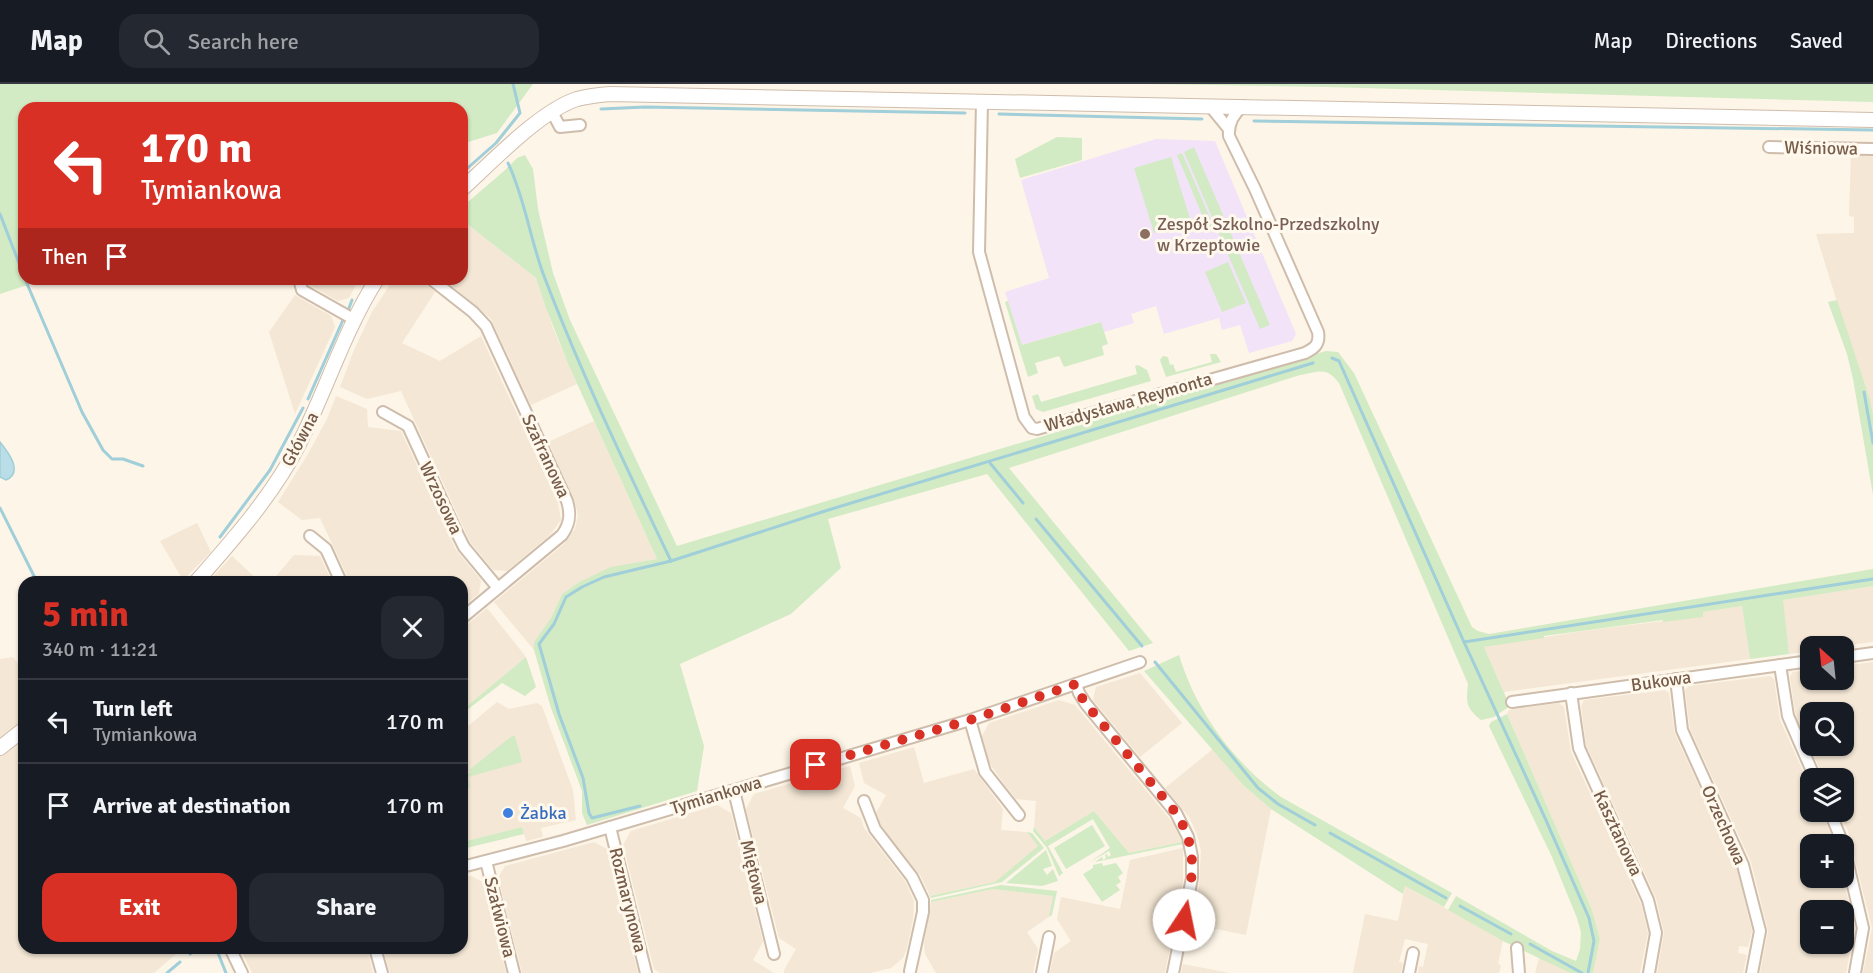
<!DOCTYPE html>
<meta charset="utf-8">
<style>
:root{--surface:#171b24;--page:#242831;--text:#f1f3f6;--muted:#9ea1a6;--line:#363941;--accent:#d93025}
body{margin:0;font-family:Signika,sans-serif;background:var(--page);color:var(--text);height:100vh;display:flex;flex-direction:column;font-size:22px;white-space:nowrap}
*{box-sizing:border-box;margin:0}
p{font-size:20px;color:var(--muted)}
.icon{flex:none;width:33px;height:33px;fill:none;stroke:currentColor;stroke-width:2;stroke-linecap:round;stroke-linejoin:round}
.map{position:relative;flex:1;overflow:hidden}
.side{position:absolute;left:18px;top:492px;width:450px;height:378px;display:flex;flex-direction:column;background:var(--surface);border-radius:18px;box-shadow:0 2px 4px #0004}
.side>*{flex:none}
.guide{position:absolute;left:18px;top:18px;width:450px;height:183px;border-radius:18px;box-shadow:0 2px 4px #0004;background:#d93025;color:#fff;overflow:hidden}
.needle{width:39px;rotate:333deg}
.tools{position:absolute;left:1800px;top:552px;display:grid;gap:12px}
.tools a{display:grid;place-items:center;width:54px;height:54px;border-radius:12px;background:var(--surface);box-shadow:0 2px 4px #0004;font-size:30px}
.pin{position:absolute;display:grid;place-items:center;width:51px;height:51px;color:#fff;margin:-26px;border-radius:12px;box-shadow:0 3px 9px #0006}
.me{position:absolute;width:66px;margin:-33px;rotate:11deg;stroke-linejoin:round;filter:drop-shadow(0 0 4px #0008)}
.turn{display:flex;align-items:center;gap:21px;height:126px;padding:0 24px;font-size:27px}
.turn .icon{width:78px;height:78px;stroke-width:2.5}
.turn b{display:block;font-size:42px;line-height:51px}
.then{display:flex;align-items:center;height:57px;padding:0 24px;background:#0003;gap:12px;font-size:22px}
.round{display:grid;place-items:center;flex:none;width:63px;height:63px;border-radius:18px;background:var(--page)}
.headline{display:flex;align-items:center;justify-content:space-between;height:102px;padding:0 24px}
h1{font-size:36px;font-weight:700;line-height:45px;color:var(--accent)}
.cta{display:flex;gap:12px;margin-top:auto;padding:12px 24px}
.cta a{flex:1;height:69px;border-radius:18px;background:var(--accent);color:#fff;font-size:24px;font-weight:700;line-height:69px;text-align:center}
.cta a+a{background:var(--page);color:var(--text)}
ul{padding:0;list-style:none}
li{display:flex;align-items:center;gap:18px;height:84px;padding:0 24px;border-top:2px solid var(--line)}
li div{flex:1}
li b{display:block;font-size:22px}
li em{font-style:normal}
header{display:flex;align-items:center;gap:36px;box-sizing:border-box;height:84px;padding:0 30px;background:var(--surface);border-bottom:2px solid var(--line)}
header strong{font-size:28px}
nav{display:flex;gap:33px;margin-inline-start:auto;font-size:21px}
.search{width:420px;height:54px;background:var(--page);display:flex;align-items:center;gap:15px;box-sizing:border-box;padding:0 21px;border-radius:18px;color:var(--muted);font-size:22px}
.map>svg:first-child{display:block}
.residential{fill:#f4e7d5;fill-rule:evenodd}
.education{fill:#f2e3f9}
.green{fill:#d2ebc4}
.water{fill:#badee7;stroke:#a0ced9;stroke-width:1.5}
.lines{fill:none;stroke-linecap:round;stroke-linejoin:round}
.stream{stroke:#a0ced9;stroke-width:3}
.minor-casing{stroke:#cfbdac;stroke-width:14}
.tertiary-casing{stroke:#cfbdac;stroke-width:16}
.minor{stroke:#fff;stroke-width:10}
.tertiary{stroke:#fff;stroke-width:14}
.route{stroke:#d93025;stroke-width:10;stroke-dasharray:0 18}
.education-dot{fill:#8d6e63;stroke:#fff9ed;stroke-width:2}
.shop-dot{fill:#3f7fe0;stroke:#fff9ed;stroke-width:2}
.labels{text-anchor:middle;stroke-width:6;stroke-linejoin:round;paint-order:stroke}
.street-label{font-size:18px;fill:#775c4a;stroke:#fff9ed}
.education-label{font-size:18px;fill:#785e54;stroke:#fff9ed;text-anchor:start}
.shop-label{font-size:18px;fill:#366cbe;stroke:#fff9ed;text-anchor:start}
</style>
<header>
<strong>Map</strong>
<div class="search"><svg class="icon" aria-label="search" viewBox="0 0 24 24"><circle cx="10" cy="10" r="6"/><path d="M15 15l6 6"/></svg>Search here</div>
<nav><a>Map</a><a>Directions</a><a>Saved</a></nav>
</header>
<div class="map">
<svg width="1873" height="889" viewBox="0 0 1873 889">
<rect width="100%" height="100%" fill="#fdf5e7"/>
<!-- residential -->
<g class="residential">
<polygon points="1851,69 1873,70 1873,330 1870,316 1855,276 1816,150 1854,149 1854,133 1849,132"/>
<polygon points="462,136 536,194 553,244 577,300 531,321 491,235 444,195 462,195"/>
<polygon points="307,195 359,195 349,214 338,217 309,201"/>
<polygon points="418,195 435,208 402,259 440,277 481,252 558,419 561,436 550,451 507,487 493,486 470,458 401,307 367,315 340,303 354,266 372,228 393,196"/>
<polygon points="295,211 331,232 335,243 295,330 269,248"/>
<polygon points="336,312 367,325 368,343 401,347 456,466 481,496 479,509 462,524 462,498 350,498 320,434 302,436 278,418 308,370 327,335"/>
<polygon points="594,337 657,475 611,484 579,498 562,510 552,532 534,558 534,566 494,518 564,460 575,445 578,431 574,415 548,358"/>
<polygon points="197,439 211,468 183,496 160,457"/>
<polygon points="294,471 320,472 332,498 271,498"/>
<polygon points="232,472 260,498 208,498"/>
<polygon points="1873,502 1873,558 1841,562 1810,562 1810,567 1789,570 1782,516"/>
<polygon points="1742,522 1750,575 1504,608 1484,563 1583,547 1703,532 1703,528"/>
<polygon points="487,524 526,573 462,626 462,545"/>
<polygon points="13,573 24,588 24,864 183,864 154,889 0,889 0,575"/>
<path d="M1873,578V889H1863L1872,844L1848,747L1839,728H1844V694H1824L1796,634L1790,593L1793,588L1810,586V596H1844V582ZM1810,628H1844V662H1810Z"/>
<polygon points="1140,589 1182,639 1140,673 1093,616 1096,603"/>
<path d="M1770,592L1774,595L1780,636L1810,703V728H1821L1834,757L1835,760H1810V794H1843L1855,844L1846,889H1760L1768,847L1751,778L1690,645L1685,607L1688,602ZM1810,826H1844V860H1810Z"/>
<polygon points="1665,606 1669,609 1675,650 1737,785 1752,847 1748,863 1739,862 1738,869 1747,871 1743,889 1657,889 1664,849 1656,814 1586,661 1581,622 1584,616"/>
<polygon points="1059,616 1075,621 1174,740 1182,758 1129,769 1094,727 1045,757 1034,743 1036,717 1016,715 1004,700 988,677 982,652 989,639"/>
<polygon points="497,618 509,625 537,619 542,622 573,706 576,736 541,744 543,753 526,757 522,743 462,758 462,647"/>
<polygon points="1559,619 1564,623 1571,668 1641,820 1648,849 1640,889 1593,889 1600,855 1592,826 1507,630 1509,626"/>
<polygon points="914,663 924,699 974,685 1003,725 1001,746 1027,748 1039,762 995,798 930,812 920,791 891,756 879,737 876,729 886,711 864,699 859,679"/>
<polygon points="1213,665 1244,702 1271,725 1246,851 1191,840 1199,801 1201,767 1197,750 1189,733 1165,704"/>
<polygon points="850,682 855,702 843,724 861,734 864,744 905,797 914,817 913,835 907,864 903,874 891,884 870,889 784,889 784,886 796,865 779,854 746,725 754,710"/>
<polygon points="717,721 731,729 763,858 753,876 774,889 660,889 654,885 623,761 631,747"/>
<polygon points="594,758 607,765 638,889 522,889 498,794 505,782"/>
<polygon points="1183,764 1183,797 1165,889 1050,889 1054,869 1071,857 1057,835 1061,813 1120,825 1130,776"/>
<polygon points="471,792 483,798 506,889 390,889 383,864 462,864 462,794"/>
<polygon points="1405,802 1503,856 1498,880 1501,881 1499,889 1418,889 1419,882 1423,883 1428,860 1405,855 1399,878 1403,879 1401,889 1353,889 1365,830 1398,837"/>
<polygon points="993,805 1053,812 1049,833 1027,848 1038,865 1033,889 936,889 925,870 924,860 931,818"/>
<polygon points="240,864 367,864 373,889 252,889"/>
<polygon points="1539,874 1570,889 1535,889"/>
<polygon points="1183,880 1230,889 1181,889"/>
</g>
<!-- education -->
<polygon class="education" points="1156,55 1215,57 1296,250 1292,257 1249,269 1240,241 1222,246 1219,234 1164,250 1156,222 1131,230 1134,239 1104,248 1100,238 1022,261 1005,208 1049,194 1021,96"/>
<!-- green -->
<g class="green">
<polygon points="0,0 533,0 497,49 462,60 462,24 24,24 24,195 46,195 0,210"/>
<polygon points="1149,0 1873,0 1873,18 1326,3"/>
<polygon points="1057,53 1082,54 1082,76 1020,94 1015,75"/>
<polygon points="1194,63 1270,241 1260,245 1184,68"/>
<polygon points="1182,69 1214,143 1208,145 1177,71"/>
<path d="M525,71L533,85L538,125L553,189L570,236L677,462L1326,267L1338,268L1354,289L1472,543L1478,547L1489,550L1873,485V502L1783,516L1789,570L1750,575L1742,522L1703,528V533L1663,538V536L1544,552V554L1484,563L1510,622L1494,633L1481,636C1466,624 1466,619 1468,600L1339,299C1326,282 1319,288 1300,291L1009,384L1153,559L1129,567L987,390L828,435L841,484L791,530L680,580L704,662L697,707L587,741L582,729V707L551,624L534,566V558L552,532L562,510L579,498L611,483L657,475L569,282L546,224L536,194L462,136V123L504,87L517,74Z"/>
<polygon points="1171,73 1191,138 1154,149 1134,84"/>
<polygon points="1228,178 1246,219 1222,228 1205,188"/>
<polygon points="1837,216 1870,316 1873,330 1873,411 1853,295 1847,270 1828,218"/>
<polygon points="1008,217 1022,261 1101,238 1108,260 1102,262 1104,271 1064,283 1059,272 1035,279 1038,289 1028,293 1005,218"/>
<polygon points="1210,270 1216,270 1221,278 1166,293 1160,276 1163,272 1168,273 1170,281 1173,280 1176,288 1212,278"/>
<polygon points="1138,281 1147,286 1151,297 1043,328 1036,325 1032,312 1038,310 1041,318 1137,290 1135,282"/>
<path d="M1179,571C1196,627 1233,678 1281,713L1452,809L1444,823L1405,802L1403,810L1271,725L1244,702L1144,587Z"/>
<polygon points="526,573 536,603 525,612 502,599 462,630 462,626"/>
<polygon points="1507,630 1592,826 1600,855 1593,889 1570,889 1505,858 1448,826 1456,812 1552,867 1576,877 1580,865 1581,848 1577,834 1552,773 1489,642 1491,638"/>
<polygon points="512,652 515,652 522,678 468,693 470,704 462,706 462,693 465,690 467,691 471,688 469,686"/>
<polygon points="1094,727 1129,769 1182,758 1183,760 1095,778 1102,773 1103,776 1106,774 1105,771 1107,770 1108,773 1111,771 1109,767 1090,778 1110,764 1093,735 1048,762 1063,789 1059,792 1047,764 1033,747 1034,743 1045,757"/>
<polygon points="1092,741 1105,762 1066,785 1054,764"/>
<polygon points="522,743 524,750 462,765 462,758"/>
<polygon points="1027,748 1032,749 1044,764 1002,798 931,814 930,812 995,798 1038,762"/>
<polygon points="1046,766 1052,782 1043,785 1047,791 1053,785 1058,797 1042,802 1006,799"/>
<polygon points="1102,779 1103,782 1116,779 1123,789 1118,793 1121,798 1116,801 1120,806 1102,818 1083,790 1093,784 1093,781"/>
<polygon points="1001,801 1057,807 1052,831 1049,833 1053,812 993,805 931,818 931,816"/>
</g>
<!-- water -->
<path class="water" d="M0,358C8,368 24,388 6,396L0,393Z"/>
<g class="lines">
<!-- stream -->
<g class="stream">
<polyline points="601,25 645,23 965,29"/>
<polyline points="999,30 1202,35"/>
<polyline points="1254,37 1873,46"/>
<path d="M508,79C525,115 530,155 544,192C581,289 626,383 671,477L825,427L1313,279"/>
<polyline points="462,89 496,59 520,29 513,0"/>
<polyline points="0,130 24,192"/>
<polyline points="25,195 82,328 103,366 112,375 123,375 143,382"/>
<polyline points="349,224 352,216"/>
<polyline points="1332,274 1339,277 1464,558 1545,734 1589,834 1594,857 1588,889"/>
<polyline points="1864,308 1873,359"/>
<polyline points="308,315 343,236"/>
<polyline points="990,379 1023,419"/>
<polyline points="0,424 37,498"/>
<polyline points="1036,435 1142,562"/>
<polyline points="220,453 270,386 303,324"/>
<polyline points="1464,558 1873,495"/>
<polyline points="1155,578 1258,704 1278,720 1315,741"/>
<polyline points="640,722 592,734 589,729 583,694 559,630 539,560 554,540 566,513 582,503 604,493 671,477"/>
<polyline points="1330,749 1446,814"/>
<polyline points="1460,822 1511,850"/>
<polyline points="1530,860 1582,889"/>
<polyline points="216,864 226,889"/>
<polyline points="190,870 199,864"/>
<polyline points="167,889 180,878"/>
</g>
<!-- minor casing -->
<g class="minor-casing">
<g id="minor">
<path d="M982,17L979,168L1024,333L1032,344L1037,345L1305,269C1315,264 1320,260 1318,248L1255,105L1229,52C1228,39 1233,30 1243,22"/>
<polyline points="1210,22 1228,44"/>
<polyline points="552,28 560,43 580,41"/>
<polyline points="1769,63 1873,65"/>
<polyline points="299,195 302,206 355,236"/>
<path d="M431,195L473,228L486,242L567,417C571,430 570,440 562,451L462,534"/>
<polyline points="383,328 408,342 457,449 464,463 498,504"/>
<polyline points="310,452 326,465 341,498"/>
<polyline points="1844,573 1873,569"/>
<polyline points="1780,581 1788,632 1815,694"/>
<polyline points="1676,595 1682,646 1743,781 1760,847 1752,889"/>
<polyline points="1076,600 1079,609 1086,620 1176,729 1188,753 1192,773 1192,794 1173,889"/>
<polyline points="1571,609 1579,664 1648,816 1656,849 1649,889"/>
<polyline points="1512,618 1810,577"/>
<polyline points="970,636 985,688 1019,731"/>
<polyline points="734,707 774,870"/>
<polyline points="864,717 875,745 912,793 923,816 923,828 910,887"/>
<polyline points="1830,728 1843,760"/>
<polyline points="610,743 646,889"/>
<polyline points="1844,763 1863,844 1855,889"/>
<polyline points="486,777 514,889"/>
<polyline points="462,783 563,757 970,636 1140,578"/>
<polyline points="230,864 242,889"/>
<polyline points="375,864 382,889"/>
<polyline points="1517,864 1519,889"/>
<polyline points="1042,889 1049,853"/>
<polyline points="1409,889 1413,869"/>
</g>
</g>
<!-- tertiary casing -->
<g class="tertiary-casing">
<g id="tertiary">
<path d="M462,105C492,78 540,27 577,15C588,12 599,11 610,10L1873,36"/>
<path d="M196,498C233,456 272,412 298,362C326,307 344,247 377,195"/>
<polyline points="0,664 24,645"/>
</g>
</g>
<!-- minor -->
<use href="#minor" class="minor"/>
<!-- tertiary -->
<use href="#tertiary" class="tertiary"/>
</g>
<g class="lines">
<!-- route -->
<path class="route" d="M816,681L970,636L1076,600L1079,609L1086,620L1176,729C1200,767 1192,795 1184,836"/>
</g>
<!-- markers -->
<circle class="education-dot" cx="1145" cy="150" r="6"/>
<circle class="shop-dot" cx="508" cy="729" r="6"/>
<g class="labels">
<!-- street labels -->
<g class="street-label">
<text transform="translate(1821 64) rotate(1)" y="6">Wiśniowa</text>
<text transform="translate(1128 318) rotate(-16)" y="6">Władysława Reymonta</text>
<text transform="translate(300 355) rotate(-62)" y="6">Główna</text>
<text transform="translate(546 372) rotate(65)" y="6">Szafranowa</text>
<text transform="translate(441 414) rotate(65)" y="6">Wrzosowa</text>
<text transform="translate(1661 597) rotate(-8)" y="6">Bukowa</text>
<text transform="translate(716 711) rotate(-17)" y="6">Tymiankowa</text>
<text transform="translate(1724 741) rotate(66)" y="6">Orzechowa</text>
<text transform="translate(1618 749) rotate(65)" y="6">Kasztanowa</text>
<text transform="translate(754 788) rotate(76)" y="6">Miętowa</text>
<text transform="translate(628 816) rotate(76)" y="6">Rozmarynowa</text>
<text transform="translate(500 833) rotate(76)" y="6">Szałwiowa</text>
</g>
<!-- education labels -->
<g class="education-label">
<text x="1157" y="146">Zespół Szkolno-Przedszkolny<tspan x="1157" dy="21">w Krzeptowie</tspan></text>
</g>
<!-- shop labels -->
<g class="shop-label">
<text x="520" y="735">Żabka</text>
</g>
</g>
</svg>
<div class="tools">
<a><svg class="needle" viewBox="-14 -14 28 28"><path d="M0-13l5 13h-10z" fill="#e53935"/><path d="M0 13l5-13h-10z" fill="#9ea1a6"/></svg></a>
<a><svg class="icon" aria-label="search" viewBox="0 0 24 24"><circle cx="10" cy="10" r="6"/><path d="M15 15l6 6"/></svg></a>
<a><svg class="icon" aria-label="layers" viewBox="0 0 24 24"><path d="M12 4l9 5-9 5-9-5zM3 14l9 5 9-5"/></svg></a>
<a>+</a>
<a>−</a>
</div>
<div class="pin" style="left:816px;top:681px;background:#d93025"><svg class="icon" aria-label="arrive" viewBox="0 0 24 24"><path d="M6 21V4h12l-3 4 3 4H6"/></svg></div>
<svg class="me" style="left:1184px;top:836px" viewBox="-20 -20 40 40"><circle r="19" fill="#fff"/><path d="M0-13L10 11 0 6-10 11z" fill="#d93025"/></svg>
<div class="guide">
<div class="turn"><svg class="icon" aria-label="left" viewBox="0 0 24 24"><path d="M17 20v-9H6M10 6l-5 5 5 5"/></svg><div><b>170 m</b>Tymiankowa</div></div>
<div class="then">Then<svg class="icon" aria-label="arrive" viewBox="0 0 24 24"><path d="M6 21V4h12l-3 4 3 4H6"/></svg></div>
</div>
<section class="side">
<div class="headline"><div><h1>5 min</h1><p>340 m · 11:21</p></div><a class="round"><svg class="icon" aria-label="close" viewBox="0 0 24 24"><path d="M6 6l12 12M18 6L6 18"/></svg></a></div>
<ul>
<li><svg class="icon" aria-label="left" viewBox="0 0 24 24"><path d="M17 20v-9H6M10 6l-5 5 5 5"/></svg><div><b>Turn left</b><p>Tymiankowa</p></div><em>170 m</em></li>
<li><svg class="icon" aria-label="arrive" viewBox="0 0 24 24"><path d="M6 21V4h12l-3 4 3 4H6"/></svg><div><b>Arrive at destination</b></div><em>170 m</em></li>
</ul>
<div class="cta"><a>Exit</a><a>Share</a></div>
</section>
</div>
